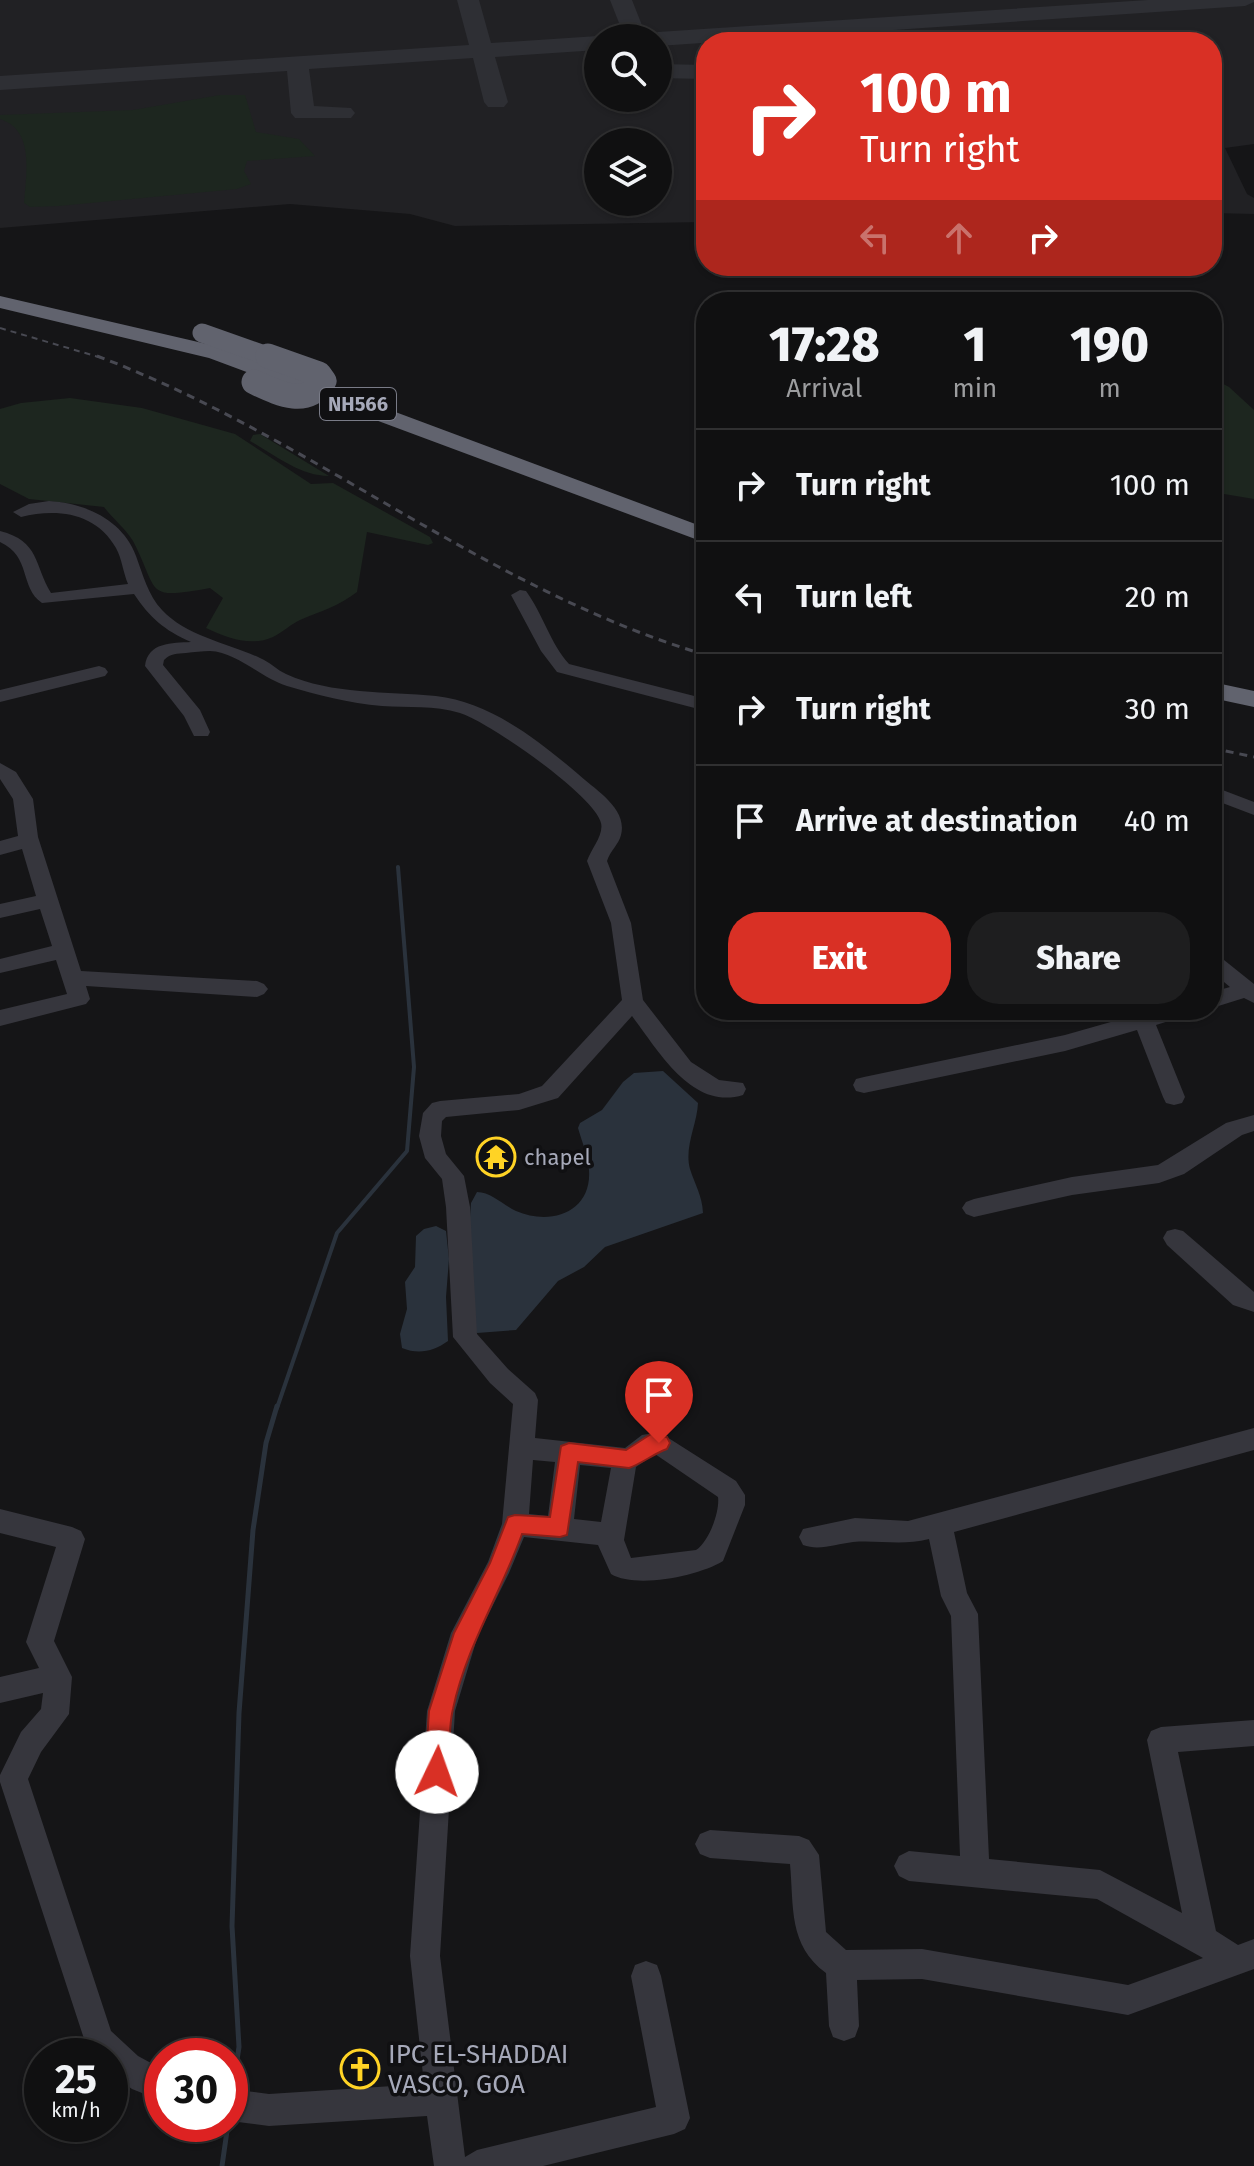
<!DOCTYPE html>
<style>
:root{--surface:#101011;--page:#1e1e1f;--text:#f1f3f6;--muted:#9c9d9f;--line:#303031;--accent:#d93025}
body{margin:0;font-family:"Fira Sans",sans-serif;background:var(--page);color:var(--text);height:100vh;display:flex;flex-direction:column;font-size:30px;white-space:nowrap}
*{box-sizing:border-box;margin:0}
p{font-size:26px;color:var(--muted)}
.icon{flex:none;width:44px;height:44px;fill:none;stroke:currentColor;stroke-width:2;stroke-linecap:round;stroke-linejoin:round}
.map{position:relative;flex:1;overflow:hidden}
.drawer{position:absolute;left:696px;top:292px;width:526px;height:728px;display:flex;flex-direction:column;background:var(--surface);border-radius:32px;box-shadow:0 2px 6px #0004,0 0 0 2px var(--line)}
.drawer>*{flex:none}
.guide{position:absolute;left:696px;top:32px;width:526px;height:244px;border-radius:32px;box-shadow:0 2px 6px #0004,0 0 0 2px var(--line);background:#d93025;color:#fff;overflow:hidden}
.fabs{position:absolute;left:584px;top:24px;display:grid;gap:16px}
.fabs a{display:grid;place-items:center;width:88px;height:88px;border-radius:50%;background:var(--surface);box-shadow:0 2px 6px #0004,0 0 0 2px var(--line);font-size:40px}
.speed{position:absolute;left:24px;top:2038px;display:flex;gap:16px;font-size:40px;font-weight:700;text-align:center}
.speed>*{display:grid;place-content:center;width:104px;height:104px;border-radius:50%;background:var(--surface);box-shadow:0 2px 6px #0004,0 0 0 2px var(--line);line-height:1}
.speed small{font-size:20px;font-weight:400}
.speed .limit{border:12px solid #d22;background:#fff;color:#111}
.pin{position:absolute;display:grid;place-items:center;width:68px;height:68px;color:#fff;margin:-82px -34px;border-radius:50% 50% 50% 0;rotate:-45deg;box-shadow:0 0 8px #0007}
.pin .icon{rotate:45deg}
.me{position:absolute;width:88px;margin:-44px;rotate:3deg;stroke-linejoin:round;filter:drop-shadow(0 0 6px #0008)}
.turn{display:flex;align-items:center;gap:28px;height:168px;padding:0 32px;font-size:36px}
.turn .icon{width:104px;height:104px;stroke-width:2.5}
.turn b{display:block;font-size:56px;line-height:68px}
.lanes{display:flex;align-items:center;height:76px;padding:0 32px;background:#0003;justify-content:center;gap:40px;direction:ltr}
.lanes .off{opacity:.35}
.eta{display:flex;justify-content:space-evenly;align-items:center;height:136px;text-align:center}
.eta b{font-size:48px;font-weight:800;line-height:56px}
.button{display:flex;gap:16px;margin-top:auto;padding:16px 32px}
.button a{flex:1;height:92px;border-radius:32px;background:var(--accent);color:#fff;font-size:32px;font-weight:800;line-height:92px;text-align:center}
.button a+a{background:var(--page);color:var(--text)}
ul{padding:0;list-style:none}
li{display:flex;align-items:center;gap:24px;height:112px;padding:0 32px;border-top:2px solid var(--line)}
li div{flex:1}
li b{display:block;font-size:30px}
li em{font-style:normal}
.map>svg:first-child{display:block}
.built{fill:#212124;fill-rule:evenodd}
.green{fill:#1d261f}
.water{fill:#2a323c}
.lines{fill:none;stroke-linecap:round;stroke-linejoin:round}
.stream-far1{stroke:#2a323c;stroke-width:4}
.stream{stroke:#2a323c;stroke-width:5}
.taxiway{fill:#2e2f34;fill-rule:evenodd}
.minor{fill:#36363d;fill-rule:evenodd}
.highway{fill:#61636e;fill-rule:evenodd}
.rail-far1{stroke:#484952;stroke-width:2;stroke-dasharray:6 5;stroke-linecap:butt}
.rail{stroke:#484952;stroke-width:3;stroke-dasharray:8 6;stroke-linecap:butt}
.highway-bridge-far1{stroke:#61636e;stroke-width:19}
.highway-bridge{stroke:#61636e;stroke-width:25}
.route{fill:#d93025;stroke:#8d1f18;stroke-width:2}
.labels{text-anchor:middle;stroke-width:7;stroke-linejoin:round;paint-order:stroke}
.shield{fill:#101012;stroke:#797b87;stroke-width:2}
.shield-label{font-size:20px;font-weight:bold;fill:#a6a9b9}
.poi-label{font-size:22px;fill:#a6a9b9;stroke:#101012;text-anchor:start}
.near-poi-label{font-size:26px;fill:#a6a9b9;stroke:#101012;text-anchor:start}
</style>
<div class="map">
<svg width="1254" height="2166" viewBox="0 0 1254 2166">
<rect width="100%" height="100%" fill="#151517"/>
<!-- built -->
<path class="built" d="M0,0H1254V144L1225,148L1247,194L1254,198V214L1212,213V42H706V222L455,226L410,214L290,204L0,228ZM598,38H658V98H598ZM598,142H658V202H598Z"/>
<!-- green -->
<g class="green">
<path d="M220,95H245L256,132L299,139L315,156L247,161L244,171L251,184L237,189L59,206L30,207L24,203C26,174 35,130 0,119V115L133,110Z"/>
<polygon points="1212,378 1229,387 1254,410 1254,499 1212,492"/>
<path d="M70,398L142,408L235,434L311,484L333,483L430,537L433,543L428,545L367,532L357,592C339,606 321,611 300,620C291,624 283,632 273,637C251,647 227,638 206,628L223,598L210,588C143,600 160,593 133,541C126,529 112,518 104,507L29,499L0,484V409L21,403Z"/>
<path d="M253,435L260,434L329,476C300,476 275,455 250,441Z"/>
</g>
<!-- water -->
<g class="water">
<path d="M663,1071L698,1103C697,1125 684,1147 690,1169C695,1185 702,1195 703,1213L605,1247L584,1267L558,1281L516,1330L477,1333L470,1321V1217L471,1203L477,1192C491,1192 503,1205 516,1211C550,1226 592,1213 589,1170C588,1156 582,1142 578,1128L580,1123L602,1110L623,1082L634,1073Z"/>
<path d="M436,1226L446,1231L449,1259L446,1297L448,1341C434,1351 419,1355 402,1348L400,1334L407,1309L405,1282L415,1267L416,1236L424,1229Z"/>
</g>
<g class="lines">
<!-- stream-far1 -->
<polyline class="stream-far1" points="277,1408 337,1233 407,1151 414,1067 398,867"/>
<!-- stream -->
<g class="stream">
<polyline points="232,2092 239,2047 232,1926 239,1713 253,1530 266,1443 277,1406"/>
<polyline points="222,2166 228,2124"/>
</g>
<!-- taxiway -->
<g class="taxiway">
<polygon points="457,0 479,0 491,43 598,36 605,38 598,38 598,50 495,57 508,102 504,107 488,107 484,102 473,58 309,69 314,106 351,108 355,113 351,118 295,118 291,113 287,71 0,90 0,76 469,45"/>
<polygon points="610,0 632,0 647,38 625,38"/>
<polygon points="1148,0 1254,0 1254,2 1245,6 658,46 658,38 648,38 658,32"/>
<polygon points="658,64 706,65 706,79 658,78"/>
</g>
<!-- minor -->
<g class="minor">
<path d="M49,501C85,503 123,520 136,556C143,575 148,595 162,610C186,636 230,644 260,658C270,662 277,670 286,674C332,695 387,691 436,696C490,702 538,740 578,774C594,789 628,808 621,835C619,844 610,851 607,861L631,923L643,1000L691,1062L719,1080L743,1083L746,1089L743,1095C692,1111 658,1050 632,1016L558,1098L519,1110L446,1117L442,1121L441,1136L446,1154L464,1176L470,1207L477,1334L508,1369L535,1393L538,1400L535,1438L625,1448L642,1435L659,1432L736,1481L745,1495V1505L723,1561C699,1576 636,1589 611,1574L598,1545L524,1537L509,1573L478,1635L455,1711L440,1956L465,2157L477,2150L656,2107L631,1976L635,1965L646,1961L657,1965L661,1976L690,2118L685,2129L674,2134L543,2166H434L427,2116L269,2126L230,2121V2089L269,2094L424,2084L410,1956L427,1711L451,1633L488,1562L502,1524L513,1404L490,1383L453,1337L446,1207L442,1179L425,1158L419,1136L423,1113L432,1103L440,1101L519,1094L542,1086L622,1000L611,923L587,861C591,849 604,835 601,823C595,796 489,722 460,713C434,705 408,708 382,706C349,703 317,695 287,686C261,678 237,652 210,651C202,651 194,652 186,653C177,654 171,653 164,660L163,665L200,710L210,732L208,736H194L184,716L145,666C148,642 172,643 191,642C164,630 150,618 134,594L42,603C19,587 32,557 0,542V531C40,541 34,565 51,593L128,584C123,572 122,559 116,548C96,512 56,508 21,517L13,512L29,504ZM655,1454L718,1497C720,1511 709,1542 696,1550L631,1558L624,1540L636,1467ZM533,1460L555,1462L548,1516L529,1514ZM580,1465L611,1468L601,1522L574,1519Z"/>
<path d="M520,590L526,591C543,614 550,643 569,664L706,699V711L557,672L541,651L511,595Z"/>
<polygon points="99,666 105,668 108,672 105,676 0,702 0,690"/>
<polygon points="0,763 16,772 33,799 38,837 81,971 257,981 264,984 268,989 264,994 257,997 86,986 90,999 86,1004 0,1026 0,1010 67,994 56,960 0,973 0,959 52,946 40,909 0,918 0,904 36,896 22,849 0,855 0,841 18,836 13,799 0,779"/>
<polygon points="1212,786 1254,802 1254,815 1212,799"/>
<polygon points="1212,954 1219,956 1254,984 1254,1003 1244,998 1212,1008 1212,992 1230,987 1212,972"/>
<polygon points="1153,1010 1191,1010 1188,1015 1156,1025 1185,1097 1182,1103 1174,1105 1166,1103 1163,1097 1137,1030 1065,1051 864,1093 856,1091 853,1085 856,1079 864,1077 1065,1035"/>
<polygon points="1254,1115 1254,1131 1242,1135 1184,1174 1159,1183 1072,1195 974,1217 966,1214 962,1208 966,1202 974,1199 1072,1177 1158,1165 1226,1123"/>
<polygon points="1175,1229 1183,1231 1254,1292 1254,1312 1233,1305 1167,1245 1163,1238 1167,1231"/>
<path d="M1254,1428V1450L954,1532L967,1593L978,1614L989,1859L1100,1870L1182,1913L1147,1740L1151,1731L1161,1727L1254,1720V1746L1178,1752L1216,1931L1238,1945L1254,1939V1969L1128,2015L922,1979L857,1980L859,2026L855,2037L844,2041L833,2037L829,2026L826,1973C788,1945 794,1907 790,1864L710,1858L700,1854L695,1844L700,1834L710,1830L799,1836L809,1840L819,1855L826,1932L846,1950L922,1949L1128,1985L1203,1958L1097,1899L909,1881L899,1876L894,1866L899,1856L909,1851L960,1856L951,1616L941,1596L929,1539C902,1546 879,1540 853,1542C836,1544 819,1551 803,1545L799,1537L803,1529L855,1518L908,1521Z"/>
<polygon points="0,1509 72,1527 81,1531 85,1539 54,1641 72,1677 69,1714 41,1752 28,1779 111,2031 138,2056 162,2069 162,2101 132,2089 110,2073 110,2056 93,2056 88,2051 0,1782 0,1775 21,1732 41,1709 43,1693 0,1703 0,1677 39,1668 26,1642 56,1547 0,1533"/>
</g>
<!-- highway -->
<g class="highway">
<polygon points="0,296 224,348 706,528 706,543 209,358 0,308"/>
<polygon points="1212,682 1254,691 1254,707 1212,698"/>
</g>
<!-- rail-far1 -->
<polyline class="rail-far1" points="0,328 102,358"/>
<!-- rail -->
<g class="rail">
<path d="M97,356C310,436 486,590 706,655"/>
<polyline points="1212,748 1254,757"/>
</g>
<!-- highway-bridge-far1 -->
<polyline class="highway-bridge-far1" points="202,333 273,358"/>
<!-- highway-bridge -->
<path class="highway-bridge" d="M254,382C278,393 306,408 324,381L319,374L268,356"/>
</g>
<!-- route -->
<path class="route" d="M651,1434L667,1437L670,1443L667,1449C653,1454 643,1463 629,1468L578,1462L567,1535L560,1537L522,1534C501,1593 466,1647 453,1709C448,1729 450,1752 449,1772L445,1780L437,1783L428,1780L425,1772L429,1711L454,1633L490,1563L508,1517L515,1515L550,1517L561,1446L569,1443L626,1450Z"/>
<!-- icons -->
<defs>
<g id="temple-ring" transform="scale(2)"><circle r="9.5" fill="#101012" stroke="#ffd325" stroke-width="1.5"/><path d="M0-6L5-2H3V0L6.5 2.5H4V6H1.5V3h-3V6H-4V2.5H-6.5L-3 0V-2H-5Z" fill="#ffd325"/></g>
<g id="church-ring" transform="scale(2)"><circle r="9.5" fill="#101012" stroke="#ffd325" stroke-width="1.5"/><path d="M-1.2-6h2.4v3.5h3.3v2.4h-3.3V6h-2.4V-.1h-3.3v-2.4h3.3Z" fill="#ffd325"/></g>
</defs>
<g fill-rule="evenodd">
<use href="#temple-ring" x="496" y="1157"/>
<use href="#church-ring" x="360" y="2069"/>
</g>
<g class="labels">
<!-- shield labels -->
<rect class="shield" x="320" y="388" width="76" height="32" rx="6"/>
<g class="shield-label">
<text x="358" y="411">NH566</text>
</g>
<!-- poi labels -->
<g class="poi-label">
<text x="524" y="1165">chapel</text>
</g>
<!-- near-poi labels -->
<g class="near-poi-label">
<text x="388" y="2063">IPC EL-SHADDAI<tspan x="388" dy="30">VASCO, GOA</tspan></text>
</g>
</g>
</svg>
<div class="fabs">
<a><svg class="icon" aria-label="search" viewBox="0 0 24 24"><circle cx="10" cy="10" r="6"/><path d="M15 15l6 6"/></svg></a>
<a><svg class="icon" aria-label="layers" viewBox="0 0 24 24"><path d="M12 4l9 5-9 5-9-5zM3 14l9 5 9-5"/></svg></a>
</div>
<div class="speed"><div>25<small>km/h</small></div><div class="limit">30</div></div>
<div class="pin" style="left:659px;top:1443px;background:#d93025"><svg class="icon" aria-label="arrive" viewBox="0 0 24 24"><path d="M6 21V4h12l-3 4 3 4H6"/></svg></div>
<svg class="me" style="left:437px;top:1772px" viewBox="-20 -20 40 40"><circle r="19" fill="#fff"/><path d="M0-13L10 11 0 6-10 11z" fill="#d93025"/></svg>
<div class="guide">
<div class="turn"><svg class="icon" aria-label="right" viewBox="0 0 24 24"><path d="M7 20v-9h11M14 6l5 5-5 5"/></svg><div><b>100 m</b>Turn right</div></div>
<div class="lanes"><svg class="icon off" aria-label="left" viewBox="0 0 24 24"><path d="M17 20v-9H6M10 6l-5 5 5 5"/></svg><svg class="icon off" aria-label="ahead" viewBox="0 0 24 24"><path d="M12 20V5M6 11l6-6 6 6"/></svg><svg class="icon" aria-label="right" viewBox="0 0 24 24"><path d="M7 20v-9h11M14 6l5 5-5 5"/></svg></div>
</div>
<section class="drawer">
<div class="eta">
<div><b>17:28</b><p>Arrival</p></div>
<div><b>1</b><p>min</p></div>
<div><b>190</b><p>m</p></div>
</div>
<ul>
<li><svg class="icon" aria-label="right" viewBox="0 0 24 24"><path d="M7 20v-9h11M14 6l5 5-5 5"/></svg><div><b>Turn right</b></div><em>100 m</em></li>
<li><svg class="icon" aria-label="left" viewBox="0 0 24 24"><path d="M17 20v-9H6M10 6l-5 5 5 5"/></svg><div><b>Turn left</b></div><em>20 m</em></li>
<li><svg class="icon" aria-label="right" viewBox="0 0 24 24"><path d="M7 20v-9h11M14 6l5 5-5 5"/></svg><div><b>Turn right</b></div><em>30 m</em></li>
<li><svg class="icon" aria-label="arrive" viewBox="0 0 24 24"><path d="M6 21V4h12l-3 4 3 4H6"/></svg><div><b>Arrive at destination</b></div><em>40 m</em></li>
</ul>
<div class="button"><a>Exit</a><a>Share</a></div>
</section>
</div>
